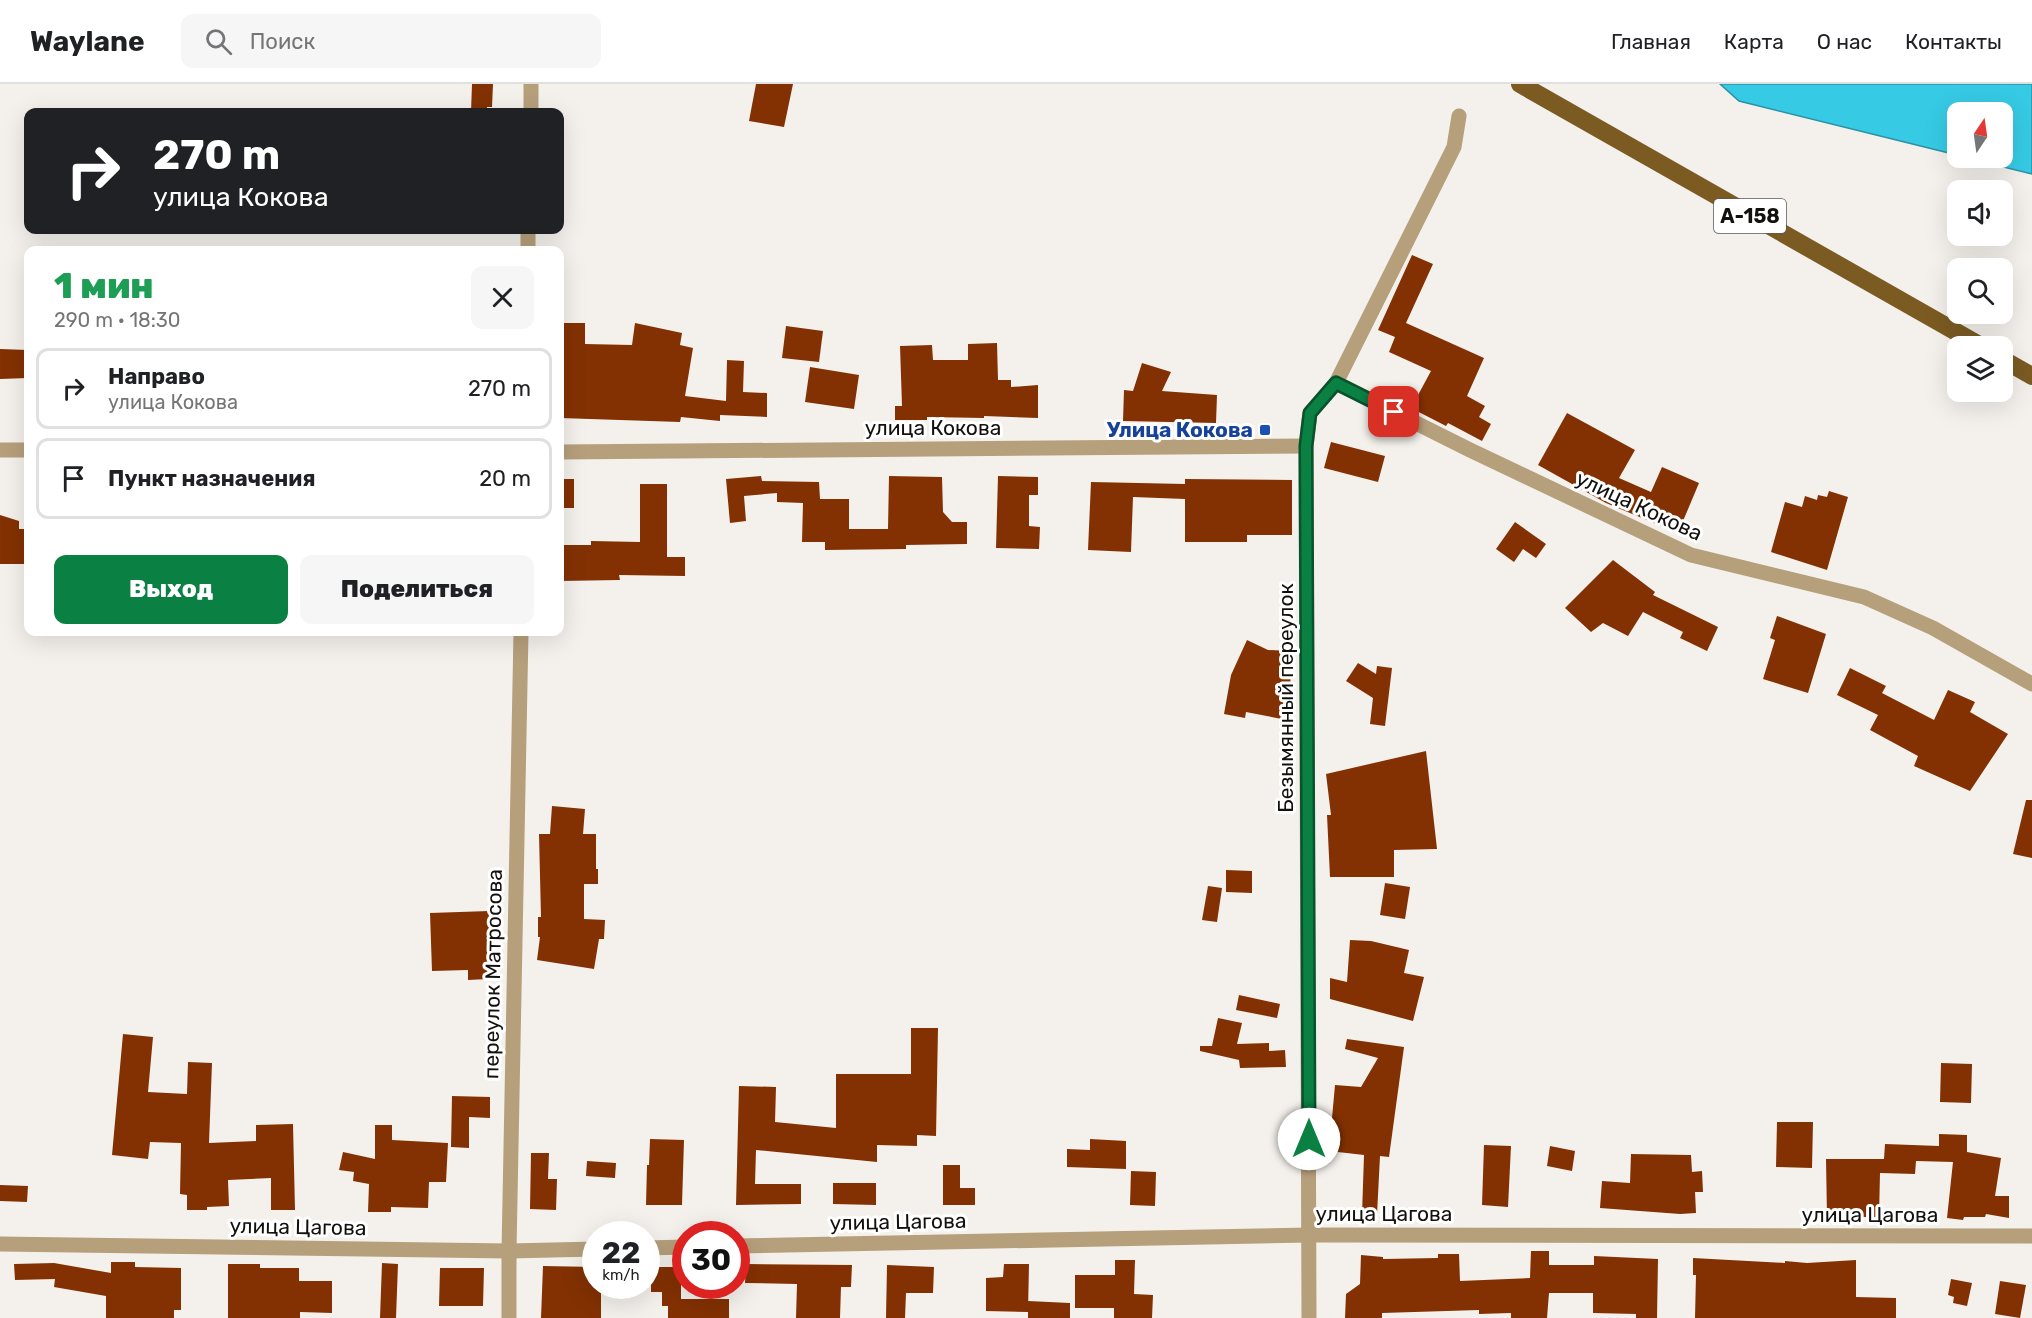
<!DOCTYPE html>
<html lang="ru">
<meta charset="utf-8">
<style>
:root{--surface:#fff;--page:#f6f6f6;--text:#202124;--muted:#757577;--line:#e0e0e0;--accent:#0b8043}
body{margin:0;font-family:Rubik,sans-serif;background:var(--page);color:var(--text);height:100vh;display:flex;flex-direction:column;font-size:22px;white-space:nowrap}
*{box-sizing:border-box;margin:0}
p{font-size:20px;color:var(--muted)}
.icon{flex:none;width:33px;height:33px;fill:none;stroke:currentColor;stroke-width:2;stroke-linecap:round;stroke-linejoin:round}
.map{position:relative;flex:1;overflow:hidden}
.panel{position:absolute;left:24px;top:162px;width:540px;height:390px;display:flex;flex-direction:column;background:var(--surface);border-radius:12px;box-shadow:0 6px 24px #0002}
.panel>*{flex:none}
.guide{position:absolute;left:24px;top:24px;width:540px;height:126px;border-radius:12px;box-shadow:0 6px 24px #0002;background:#202124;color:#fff;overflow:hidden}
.needle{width:39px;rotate:13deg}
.buttons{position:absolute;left:1947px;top:18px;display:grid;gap:12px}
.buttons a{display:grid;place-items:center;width:66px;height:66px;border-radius:12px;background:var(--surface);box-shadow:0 6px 24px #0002;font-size:30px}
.speed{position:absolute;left:582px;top:1137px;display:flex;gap:12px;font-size:30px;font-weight:700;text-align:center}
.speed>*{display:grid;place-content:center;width:78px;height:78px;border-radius:50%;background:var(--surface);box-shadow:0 6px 24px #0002;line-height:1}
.speed small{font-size:15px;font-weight:400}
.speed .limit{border:9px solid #d22;background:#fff;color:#111}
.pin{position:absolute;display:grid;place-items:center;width:51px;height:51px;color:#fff;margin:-26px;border-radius:12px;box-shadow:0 3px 9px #0006}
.me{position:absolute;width:66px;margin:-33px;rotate:0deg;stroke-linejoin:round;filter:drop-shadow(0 0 4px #0008)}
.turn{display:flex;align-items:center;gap:21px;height:126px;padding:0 30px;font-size:27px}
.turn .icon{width:78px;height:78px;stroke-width:2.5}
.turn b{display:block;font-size:42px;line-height:51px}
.round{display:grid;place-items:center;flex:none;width:63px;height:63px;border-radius:12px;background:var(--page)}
.overview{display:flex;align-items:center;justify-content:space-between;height:102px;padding:0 30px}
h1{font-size:36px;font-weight:800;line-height:45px;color:#1e9e55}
.cta{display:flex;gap:12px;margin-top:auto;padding:12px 30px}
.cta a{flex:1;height:69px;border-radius:12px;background:var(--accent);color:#fff;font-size:24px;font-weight:800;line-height:69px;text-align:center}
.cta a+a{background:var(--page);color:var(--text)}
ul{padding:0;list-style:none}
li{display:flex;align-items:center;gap:18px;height:81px;margin:0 12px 9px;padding:0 18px;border:3px solid var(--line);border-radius:12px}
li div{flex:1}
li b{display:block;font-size:22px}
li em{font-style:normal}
header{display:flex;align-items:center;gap:36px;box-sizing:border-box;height:84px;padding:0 30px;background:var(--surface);border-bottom:2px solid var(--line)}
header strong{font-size:28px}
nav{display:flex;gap:33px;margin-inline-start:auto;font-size:21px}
.search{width:420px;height:54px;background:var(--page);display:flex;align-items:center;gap:15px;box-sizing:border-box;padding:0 21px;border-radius:12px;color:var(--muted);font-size:22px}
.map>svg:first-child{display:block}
.water{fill:#36cae5;stroke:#2b92a5;stroke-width:1.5}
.building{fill:#833102}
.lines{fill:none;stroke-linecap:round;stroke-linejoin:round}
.minor{stroke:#b69f7b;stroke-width:15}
.primary{stroke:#7b5b22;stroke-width:18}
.route-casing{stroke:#07532c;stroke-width:15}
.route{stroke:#0b8043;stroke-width:10}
.transit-dot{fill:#1a4fb4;stroke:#fff;stroke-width:2}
.labels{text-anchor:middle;stroke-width:6;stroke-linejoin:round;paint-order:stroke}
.shield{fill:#fff;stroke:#595857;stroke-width:1.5}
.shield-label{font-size:20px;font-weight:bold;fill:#12110f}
.street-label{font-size:21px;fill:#12110f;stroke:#fff}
.transit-label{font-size:21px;font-weight:bold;fill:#164399;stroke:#fff;text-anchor:end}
</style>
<header>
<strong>Waylane</strong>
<div class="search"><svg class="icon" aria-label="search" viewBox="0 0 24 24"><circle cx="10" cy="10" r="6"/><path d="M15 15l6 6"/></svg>Поиск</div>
<nav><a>Главная</a><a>Карта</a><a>О нас</a><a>Контакты</a></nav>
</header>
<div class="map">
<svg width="2032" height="1234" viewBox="0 0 2032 1234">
<rect width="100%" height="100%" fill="#f4f1ec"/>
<!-- water -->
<polygon class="water" points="1720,0 2032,0 2032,90 1967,74 2002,74 2002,28 1958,28 1957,71 1739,17"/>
<!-- building -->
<g class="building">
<polygon points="472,0 493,0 492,23 487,23 487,28 471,28"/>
<polygon points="756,0 793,0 784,43 749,37"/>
<polygon points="1412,171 1433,180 1406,239 1484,274 1467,312 1485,322 1479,333 1491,340 1482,357 1448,339 1446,342 1411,324 1431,287 1389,268 1395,253 1378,246"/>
<polygon points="560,239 585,239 585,260 632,261 635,239 682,249 680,261 693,264 685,312 726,317 727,276 744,277 743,308 767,309 767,333 720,331 720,337 681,333 680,338 560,334"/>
<polygon points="786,242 823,247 819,278 782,274"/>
<polygon points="997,259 998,296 1011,296 1011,303 1038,301 1038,334 984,332 984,334 927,333 927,336 895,336 895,322 902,322 900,262 932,261 933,276 968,276 968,260"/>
<polygon points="0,265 28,266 28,294 0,295"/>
<polygon points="1142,279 1171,288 1162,307 1217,311 1216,339 1123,337 1124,306 1133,307"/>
<polygon points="810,283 859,291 854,325 805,318"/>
<polygon points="1567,329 1635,366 1619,394 1651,408 1662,383 1699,399 1678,449 1606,419 1538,381"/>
<polygon points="1331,358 1385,372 1378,398 1324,384"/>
<polygon points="761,392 762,397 819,398 820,415 849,415 849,445 888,445 889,392 942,393 943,428 952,438 967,438 967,460 906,461 906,465 825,466 825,458 802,458 803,419 777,418 777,409 744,412 746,437 730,439 726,395"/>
<polygon points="998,392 1038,393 1038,411 1029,411 1029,442 1040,443 1039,465 996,464"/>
<rect x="560" y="395" width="14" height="29"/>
<polygon points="1185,395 1292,396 1292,451 1247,451 1247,458 1185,458 1185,415 1133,413 1131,468 1088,466 1091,398 1185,400"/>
<polygon points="640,400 667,400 667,473 685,473 685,492 619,491 620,496 560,497 560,461 591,461 591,457 640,458"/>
<polygon points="1829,407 1848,413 1827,486 1771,468 1785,418 1802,423 1805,412 1817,416 1818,411 1827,413"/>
<polygon points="0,431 19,437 19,445 28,445 28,480 0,480"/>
<polygon points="1515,438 1546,460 1536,474 1523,465 1514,478 1496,465"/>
<polygon points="1613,476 1655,508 1653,511 1718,543 1707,567 1680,554 1683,548 1643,528 1628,552 1603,539 1591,548 1565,524"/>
<polygon points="1777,532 1826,550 1808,609 1763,595 1775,556 1770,554"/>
<polygon points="1247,556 1268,566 1291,567 1290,621 1287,636 1246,628 1245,634 1224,630 1231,591"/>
<polygon points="1358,579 1376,590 1377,582 1392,584 1385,642 1370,640 1373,614 1346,597"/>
<polygon points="1850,584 1886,602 1882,609 1934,636 1948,606 1975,618 1970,628 2008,650 1970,707 1914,682 1918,672 1870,646 1878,631 1837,611"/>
<polygon points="1426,667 1437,765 1394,766 1394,793 1330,793 1327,731 1331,731 1326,690"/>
<polygon points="2026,716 2032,716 2032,774 2013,770"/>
<polygon points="552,722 585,725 583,750 596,750 596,785 598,785 598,800 584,800 584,835 605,836 604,855 599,855 594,885 537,876 540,853 538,853 538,833 541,833 539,750 550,750"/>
<polygon points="1226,786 1252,787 1252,809 1226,808"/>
<polygon points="1385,799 1410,803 1405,835 1380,831"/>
<polygon points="1208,802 1222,804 1217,838 1202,836"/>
<polygon points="489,827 490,848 487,848 488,895 468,896 468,886 432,887 430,829"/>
<polygon points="1350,856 1371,857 1409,866 1404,889 1424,893 1413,937 1330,915 1330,894 1347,898"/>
<polygon points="1239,911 1280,920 1277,934 1236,926"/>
<polygon points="1218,934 1242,939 1237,960 1269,959 1269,967 1285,966 1286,983 1240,984 1239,976 1200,967 1200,962 1212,962"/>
<polygon points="911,944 938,944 936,1052 917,1051 917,1062 877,1061 877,1078 756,1066 755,1100 801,1100 801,1120 736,1121 739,1002 776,1003 775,1038 836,1044 836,990 911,990"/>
<polygon points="123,950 153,953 148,1008 187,1010 188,978 212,979 209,1059 256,1057 256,1041 293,1040 295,1126 271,1126 271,1094 228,1096 229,1122 207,1123 207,1126 187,1126 187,1111 180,1110 181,1059 150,1058 148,1075 112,1071"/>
<polygon points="1347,955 1404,963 1389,1073 1380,1072 1377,1131 1362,1131 1364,1071 1329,1067 1335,1001 1361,1003 1378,974 1345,965"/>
<polygon points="1941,979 1972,980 1971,1019 1940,1018"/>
<polygon points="452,1012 490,1013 490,1034 469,1033 469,1064 451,1063"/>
<polygon points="1777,1038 1813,1038 1812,1084 1776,1083"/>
<polygon points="375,1041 392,1041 392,1056 448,1059 446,1098 429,1098 428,1124 391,1123 391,1128 368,1128 369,1100 353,1097 354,1088 339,1086 343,1068 375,1075"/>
<polygon points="1939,1050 1967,1051 1967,1068 2001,1074 1995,1112 2009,1112 2009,1134 1986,1130 1985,1133 1964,1133 1963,1136 1947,1134 1953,1078 1916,1077 1915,1090 1880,1089 1879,1133 1827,1133 1826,1075 1884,1075 1885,1060 1939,1062"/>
<polygon points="650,1055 684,1056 682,1121 646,1121 647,1081 649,1081"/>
<polygon points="1090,1055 1126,1057 1126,1085 1067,1083 1067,1065 1090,1066"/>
<polygon points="1484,1061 1511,1062 1508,1123 1482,1121"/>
<polygon points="1550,1062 1575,1067 1572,1087 1547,1082"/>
<polygon points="531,1069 549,1069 548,1095 557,1095 556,1126 530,1125"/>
<polygon points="1631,1070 1691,1071 1692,1088 1702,1087 1703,1108 1695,1108 1696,1129 1680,1130 1600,1124 1602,1097 1630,1099"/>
<polygon points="587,1077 616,1079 615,1094 586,1092"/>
<polygon points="943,1081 960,1081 960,1104 975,1104 975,1121 943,1121"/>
<polygon points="1131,1087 1156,1088 1155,1122 1130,1121"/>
<polygon points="833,1099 876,1099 876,1121 833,1120"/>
<polygon points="0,1101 28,1102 27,1118 0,1117"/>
<polygon points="1531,1167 1549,1167 1549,1181 1594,1181 1594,1172 1658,1175 1657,1234 1636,1234 1636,1230 1593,1229 1593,1209 1549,1209 1547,1234 1511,1234 1511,1229 1479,1230 1479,1226 1382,1229 1382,1234 1345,1234 1346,1210 1360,1200 1361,1171 1383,1173 1383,1175 1438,1174 1438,1170 1459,1170 1460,1197 1530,1194"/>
<polygon points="1693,1174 1785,1179 1785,1177 1807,1179 1856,1176 1856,1213 1896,1214 1896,1234 1695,1234 1696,1191 1693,1191"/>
<polygon points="1115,1176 1135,1176 1134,1210 1153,1211 1152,1234 1114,1234 1114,1224 1075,1224 1075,1191 1115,1191"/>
<polygon points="111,1178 135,1178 135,1183 181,1184 181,1226 174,1226 174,1234 106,1234 106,1212 54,1203 55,1195 15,1196 14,1180 54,1179 111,1189"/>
<polygon points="382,1179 398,1180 396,1234 380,1234"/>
<polygon points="228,1180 260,1180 260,1184 299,1184 299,1197 332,1197 332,1229 300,1228 300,1234 228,1234"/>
<polygon points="746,1180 852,1181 851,1203 841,1203 840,1234 796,1234 797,1200 745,1199"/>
<polygon points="1004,1180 1029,1180 1028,1228 986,1227 986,1194 1003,1193"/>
<polygon points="887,1181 934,1183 933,1209 906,1209 905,1234 886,1234"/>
<polygon points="543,1182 596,1183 596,1202 601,1202 601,1234 541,1234"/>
<polygon points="651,1183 681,1183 681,1215 729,1215 729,1234 668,1234 668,1222 662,1222 662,1208 651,1208"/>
<polygon points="440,1184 484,1184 483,1222 439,1222"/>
<polygon points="1951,1195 1972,1199 1967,1222 1953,1219 1954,1213 1948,1211"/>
<polygon points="2000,1197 2026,1201 2020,1234 1995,1230"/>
<polygon points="1028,1217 1070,1219 1070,1234 1028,1234"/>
</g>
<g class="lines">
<!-- minor -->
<g class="minor">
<polyline points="531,28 531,0"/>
<polyline points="528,166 528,146"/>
<polyline points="1336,299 1470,366 1691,471 1864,513 1933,544 2032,600"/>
<polyline points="0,366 28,366"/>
<polyline points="560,368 1306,362"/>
<polyline points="0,1160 509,1167 596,1165"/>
<polyline points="736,1162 1309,1151 2032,1152"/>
<polyline points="646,1164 686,1163"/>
<polyline points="509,1234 509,1167 521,548"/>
<polyline points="1309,1234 1306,362 1310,329 1336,299 1454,63 1459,32"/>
</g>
<!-- primary -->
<g class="primary">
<polyline points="1520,0 1981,262"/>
<polyline points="2002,275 2032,292"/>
</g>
</g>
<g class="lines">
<!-- route casing -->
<g class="route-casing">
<polyline id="route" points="1309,1055 1306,362 1310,329 1336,299 1394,328"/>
</g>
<!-- route -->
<use href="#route" class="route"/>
</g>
<!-- markers -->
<rect class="transit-dot" x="1259" y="340" width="12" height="12" rx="3"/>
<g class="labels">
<!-- shield labels -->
<rect class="shield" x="1714" y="115" width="72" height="34" rx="4.5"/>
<g class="shield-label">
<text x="1750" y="139">А-158</text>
</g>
<!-- street labels -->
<g class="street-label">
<text x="933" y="351">улица Кокова</text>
<text transform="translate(1639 422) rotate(25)" y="7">улица Кокова</text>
<text transform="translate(1286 614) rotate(-90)" y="7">Безымянный переулок</text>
<text transform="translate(493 890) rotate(-89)" y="7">переулок Матросова</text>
<text x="1384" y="1137">улица Цагова</text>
<text x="1870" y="1138">улица Цагова</text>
<text transform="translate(898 1138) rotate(-1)" y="7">улица Цагова</text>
<text transform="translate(298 1143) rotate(1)" y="7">улица Цагова</text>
</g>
<!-- transit labels -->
<g class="transit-label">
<text x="1253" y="353">Улица Кокова</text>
</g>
</g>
</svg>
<div class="buttons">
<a><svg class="needle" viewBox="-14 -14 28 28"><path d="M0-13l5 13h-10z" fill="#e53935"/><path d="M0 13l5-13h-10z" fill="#757577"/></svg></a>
<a><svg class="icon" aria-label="sound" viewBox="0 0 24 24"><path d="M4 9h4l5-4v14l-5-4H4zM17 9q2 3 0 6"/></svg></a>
<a><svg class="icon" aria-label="search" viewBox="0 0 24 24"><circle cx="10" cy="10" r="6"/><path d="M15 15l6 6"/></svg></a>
<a><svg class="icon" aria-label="layers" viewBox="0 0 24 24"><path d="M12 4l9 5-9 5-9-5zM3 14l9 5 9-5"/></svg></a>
</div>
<div class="speed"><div>22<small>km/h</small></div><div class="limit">30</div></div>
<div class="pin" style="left:1394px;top:328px;background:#d93025"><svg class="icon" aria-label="arrive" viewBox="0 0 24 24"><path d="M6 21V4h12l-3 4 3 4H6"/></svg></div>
<svg class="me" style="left:1309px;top:1055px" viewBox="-20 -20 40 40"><circle r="19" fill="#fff"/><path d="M0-13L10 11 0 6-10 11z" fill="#0b8043"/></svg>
<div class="guide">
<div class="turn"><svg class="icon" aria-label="right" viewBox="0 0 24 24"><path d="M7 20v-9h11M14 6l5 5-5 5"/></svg><div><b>270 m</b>улица Кокова</div></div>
</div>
<section class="panel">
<div class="overview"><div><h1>1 мин</h1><p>290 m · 18:30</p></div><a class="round"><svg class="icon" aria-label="close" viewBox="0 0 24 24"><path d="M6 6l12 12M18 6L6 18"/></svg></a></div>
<ul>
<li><svg class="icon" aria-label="right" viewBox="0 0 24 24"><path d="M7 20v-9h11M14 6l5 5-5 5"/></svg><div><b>Направо</b><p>улица Кокова</p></div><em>270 m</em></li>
<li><svg class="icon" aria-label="arrive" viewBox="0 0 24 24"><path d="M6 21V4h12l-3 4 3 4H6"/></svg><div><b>Пункт назначения</b></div><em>20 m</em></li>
</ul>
<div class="cta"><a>Выход</a><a>Поделиться</a></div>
</section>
</div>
